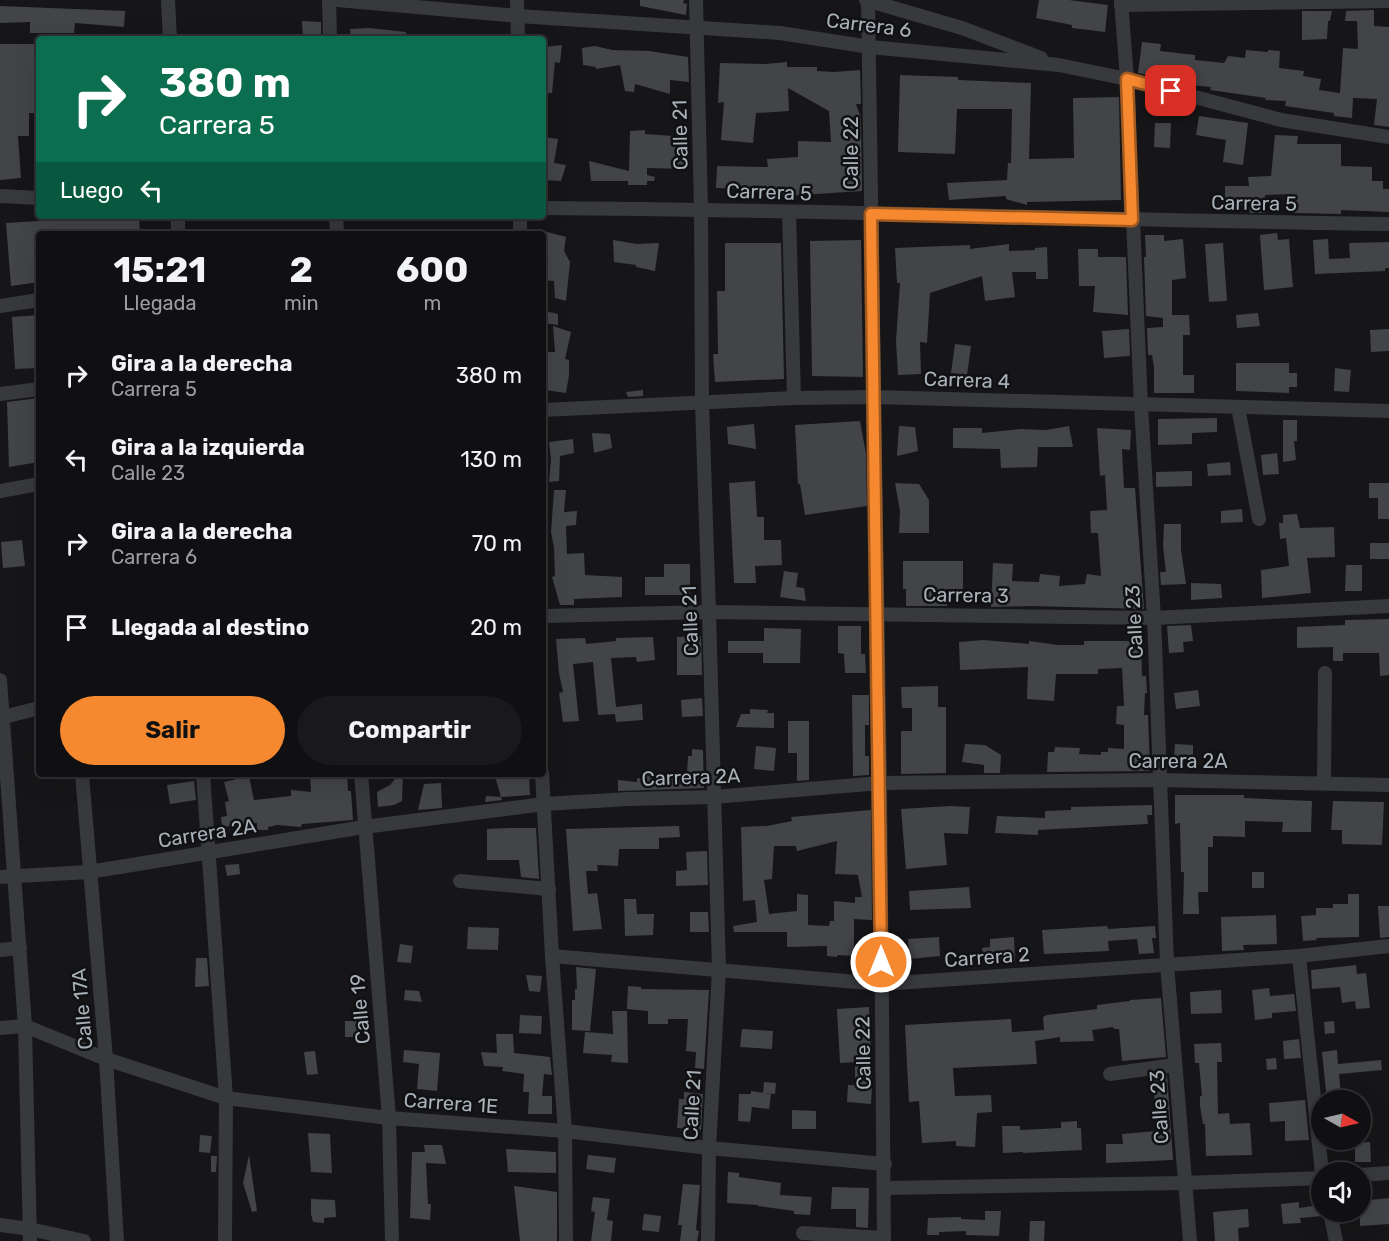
<!DOCTYPE html>
<html lang="es">
<style>
:root{--surface:#101012;--page:#19191b;--text:#f1f3f6;--muted:#9c9d9f;--line:#303032;--accent:#f68930}
body{margin:0;font-family:Rubik,sans-serif;background:var(--page);color:var(--text);height:100vh;display:flex;flex-direction:column;font-size:22px;white-space:nowrap}
*{box-sizing:border-box;margin:0}
p{font-size:20px;color:var(--muted)}
.icon{flex:none;width:33px;height:33px;fill:none;stroke:currentColor;stroke-width:2;stroke-linecap:round;stroke-linejoin:round}
.map{position:relative;flex:1;overflow:hidden}
.sheet{position:absolute;left:36px;top:231px;width:510px;height:546px;display:flex;flex-direction:column;background:var(--surface);border-radius:6px;box-shadow:0 6px 24px #0002,0 0 0 2px var(--line)}
.sheet>*{flex:none}
.banner{position:absolute;left:36px;top:36px;width:510px;height:183px;border-radius:6px;box-shadow:0 6px 24px #0002,0 0 0 2px var(--line);background:#0b6e4f;color:#fff;overflow:hidden}
.needle{width:39px;rotate:98deg}
.buttons{position:absolute;left:1311px;top:1090px;display:grid;gap:12px}
.buttons a{display:grid;place-items:center;width:60px;height:60px;border-radius:50%;background:var(--surface);box-shadow:0 6px 24px #0002,0 0 0 2px var(--line);font-size:30px}
.pin{position:absolute;display:grid;place-items:center;width:51px;height:51px;color:#fff;margin:-26px;border-radius:12px;box-shadow:0 3px 9px #0006}
.me{position:absolute;width:66px;margin:-33px;rotate:0deg;stroke-linejoin:round;filter:drop-shadow(0 0 4px #0008)}
.turn{display:flex;align-items:center;gap:21px;height:126px;padding:0 24px;font-size:27px}
.turn .icon{width:78px;height:78px;stroke-width:2.5}
.turn b{display:block;font-size:42px;line-height:51px}
.then{display:flex;align-items:center;height:57px;padding:0 24px;background:#0003;gap:12px;font-size:22px}
.eta{display:flex;justify-content:space-evenly;align-items:center;height:102px;text-align:center}
.eta b{font-size:36px;font-weight:700;line-height:42px}
.button{display:flex;gap:12px;margin-top:auto;padding:12px 24px}
.button a{flex:1;height:69px;border-radius:36px;background:var(--accent);color:#111;font-size:24px;font-weight:700;line-height:69px;text-align:center}
.button a+a{background:var(--page);color:var(--text)}
ul{padding:0;list-style:none}
li{display:flex;align-items:center;gap:18px;height:84px;padding:0 24px}
li div{flex:1}
li b{display:block;font-size:22px}
li em{font-style:normal}
.map>svg:first-child{display:block}
.building{fill:#424448;fill-rule:evenodd}
.lines{fill:none;stroke-linecap:round;stroke-linejoin:round}
.street{stroke:#37393d;stroke-width:14}
.route-casing{stroke:#a0591f;stroke-width:15}
.route{stroke:#f68930;stroke-width:10}
.labels{text-anchor:middle;stroke-width:5;stroke-linejoin:round;paint-order:stroke}
.street-label{font-size:20px;fill:#a8b0b8;stroke:#111113}
</style>
<div class="map">
<svg width="1389" height="1241" viewBox="0 0 1389 1241">
<rect width="100%" height="100%" fill="#161618"/>
<!-- building -->
<g class="building">
<polygon points="640,0 684,0 683,3 687,4 686,15 640,6"/>
<polygon points="1039,0 1069,0 1108,5 1105,32 1072,28 1072,25 1036,18"/>
<polygon points="0,6 125,11 124,27 75,23 74,33 30,33 30,22 0,23"/>
<polygon points="1374,10 1374,26 1389,27 1389,127 1374,125 1377,99 1353,98 1352,118 1334,116 1334,113 1285,106 1286,101 1265,100 1266,98 1210,90 1211,87 1181,84 1176,81 1138,73 1142,42 1161,44 1160,51 1195,55 1195,60 1224,63 1228,56 1245,58 1246,50 1268,52 1268,50 1280,51 1279,68 1304,71 1303,76 1321,79 1319,90 1340,93 1343,48 1358,49 1357,21 1345,21 1346,11"/>
<polygon points="1302,11 1332,11 1330,21 1328,21 1327,39 1302,40"/>
<polygon points="302,21 321,22 321,39 303,39"/>
<polygon points="369,28 406,32 405,39 351,39 350,29"/>
<polygon points="0,44 39,44 39,113 29,113 29,136 18,136 21,178 0,180"/>
<polygon points="562,45 560,63 555,62 552,93 543,93 545,47"/>
<polygon points="595,46 612,50 649,51 688,57 689,82 670,80 670,94 635,84 634,92 625,91 620,65 596,69 596,67 583,65 582,48"/>
<polygon points="787,62 787,67 817,67 817,71 834,72 860,70 861,104 856,104 861,118 862,191 771,197 770,189 716,188 717,166 768,167 767,159 798,157 798,141 831,142 829,111 788,88 789,111 756,113 753,143 721,140 724,102 718,103 720,63 766,64"/>
<polygon points="900,75 958,77 958,80 1031,83 1029,159 1074,158 1073,98 1119,97 1121,200 1027,202 1027,205 1006,199 1006,196 949,200 947,183 1007,180 1008,163 1011,163 1012,109 957,109 955,154 898,152"/>
<polygon points="1199,116 1248,123 1243,165 1223,162 1226,140 1196,135"/>
<polygon points="1155,123 1171,123 1170,148 1154,147"/>
<polygon points="645,130 645,134 687,137 688,169 647,168 647,175 655,177 654,181 647,181 647,185 628,185 628,181 591,181 589,161 629,171 630,131"/>
<polygon points="1275,135 1298,136 1297,144 1341,144 1341,166 1372,167 1372,181 1383,181 1383,189 1389,189 1389,212 1341,210 1341,214 1294,213 1294,194 1265,195 1266,213 1250,213 1249,206 1225,205 1225,186 1249,186 1248,177 1271,176"/>
<polygon points="543,137 558,139 554,163 566,165 561,181 543,180"/>
<polygon points="118,216 139,216 140,234 39,234 39,282 11,286 6,223"/>
<polygon points="544,231 566,237 564,251 570,262 566,301 555,298 554,281 544,280"/>
<polygon points="1277,233 1278,240 1289,239 1293,287 1264,290 1260,235"/>
<polygon points="1145,235 1164,235 1164,241 1183,239 1186,278 1172,280 1172,315 1189,315 1190,335 1183,335 1183,375 1194,375 1194,393 1154,393 1154,367 1152,355 1148,355 1147,328 1163,327 1163,318 1146,316 1144,257 1146,257"/>
<polygon points="1328,239 1329,259 1350,258 1349,243 1389,242 1389,268 1385,268 1385,271 1315,274 1313,240"/>
<polygon points="613,240 637,244 659,243 655,271 636,267 636,265 614,262"/>
<polygon points="861,240 863,377 812,376 810,241"/>
<polygon points="725,243 781,243 784,379 715,382 713,354 718,354 717,291 725,291"/>
<polygon points="1223,243 1227,301 1209,302 1205,244"/>
<polygon points="1009,244 1009,251 1035,250 1035,248 1047,247 1048,279 1036,279 1036,272 1012,272 1015,297 985,301 982,276 930,293 927,343 920,342 921,374 898,375 896,341 900,283 897,283 895,248 970,245 970,249"/>
<polygon points="1078,249 1098,249 1098,257 1126,257 1128,315 1093,312 1095,286 1079,286"/>
<polygon points="545,311 558,314 558,325 544,323"/>
<polygon points="1258,313 1260,326 1237,328 1236,315"/>
<polygon points="39,315 39,368 15,369 12,317"/>
<polygon points="553,326 571,332 565,359 569,360 569,375 566,393 545,390 543,352 555,352"/>
<polygon points="1129,329 1130,356 1104,358 1102,331"/>
<polygon points="1389,329 1389,351 1371,352 1370,330"/>
<polygon points="955,344 971,346 967,375 951,373"/>
<polygon points="1236,363 1289,363 1289,373 1297,373 1297,387 1289,387 1289,393 1236,391"/>
<polygon points="1335,368 1351,370 1349,392 1334,391"/>
<polygon points="643,390 643,396 628,397 626,392"/>
<polygon points="39,398 39,462 9,467 7,402"/>
<polygon points="1217,418 1217,432 1192,433 1192,444 1158,445 1158,419"/>
<polygon points="1283,420 1297,420 1297,441 1294,441 1296,460 1283,462"/>
<polygon points="860,421 866,454 867,506 805,515 800,484 798,484 795,425"/>
<polygon points="754,424 756,449 728,444 727,427"/>
<polygon points="899,426 915,427 918,451 897,456"/>
<polygon points="1069,426 1073,447 1038,447 1037,467 1001,468 1000,449 953,448 953,428 982,428 982,433 1021,429 1046,430"/>
<polygon points="1097,428 1131,430 1130,450 1122,449 1124,488 1135,488 1144,609 1031,606 991,607 993,563 1013,564 1012,581 1039,582 1040,574 1060,576 1059,586 1085,584 1087,574 1101,576 1098,533 1091,533 1090,511 1107,510 1105,475 1100,476"/>
<polygon points="592,433 610,434 612,448 594,453"/>
<polygon points="573,439 574,453 560,456 559,481 549,482 551,459 549,442"/>
<polygon points="1277,453 1279,474 1263,475 1261,455"/>
<polygon points="1230,462 1231,475 1208,476 1207,464"/>
<polygon points="1192,471 1192,486 1156,487 1156,472"/>
<polygon points="755,481 757,517 764,517 764,540 781,540 782,565 755,566 756,583 734,583 729,483"/>
<polygon points="895,483 919,484 929,500 929,533 899,533 900,511"/>
<polygon points="1369,483 1389,483 1389,519 1378,519 1378,498 1369,498"/>
<polygon points="554,490 566,490 564,512 577,511 576,525 566,526 567,554 584,553 585,575 622,577 622,597 574,599 574,605 560,605 552,577 555,576 554,548 551,532"/>
<polygon points="1242,509 1243,522 1221,523 1221,511"/>
<polygon points="1297,514 1300,528 1334,527 1335,557 1307,558 1311,593 1262,598 1261,570 1289,566 1286,538 1280,539 1279,523 1283,523 1283,515"/>
<polygon points="1164,524 1181,524 1181,550 1186,584 1161,585 1160,572 1166,572 1163,546"/>
<polygon points="22,540 25,566 3,568 1,542"/>
<rect x="1370" y="543" width="19" height="16"/>
<polygon points="903,561 963,561 963,589 946,589 947,606 906,606 906,589 903,589"/>
<polygon points="664,564 690,564 690,595 645,595 645,577 664,577"/>
<polygon points="1346,565 1362,565 1362,591 1345,591"/>
<polygon points="784,571 798,573 796,587 804,588 806,601 780,597"/>
<polygon points="1191,583 1221,584 1222,598 1191,600"/>
<polygon points="1389,619 1389,675 1380,676 1379,653 1343,653 1343,661 1333,661 1333,647 1297,648 1297,627 1345,625 1345,620"/>
<polygon points="1191,625 1193,641 1183,642 1184,652 1169,653 1167,626"/>
<polygon points="838,626 861,626 861,654 865,654 866,673 845,673 844,654 838,653"/>
<polygon points="764,628 801,629 800,663 763,663 763,653 728,653 728,641 764,641"/>
<polygon points="701,636 702,675 677,675 677,637"/>
<polygon points="653,637 655,660 637,662 636,657 611,658 616,707 642,704 643,720 616,722 615,714 598,715 593,662 573,664 579,721 563,722 559,693 563,692 559,673 556,639 585,638 586,644 616,641 616,638"/>
<polygon points="983,640 1029,644 1029,641 1058,645 1084,645 1084,641 1141,641 1142,676 1146,676 1147,693 1145,693 1144,715 1148,715 1150,771 1047,772 1048,752 1054,752 1055,747 1080,748 1079,754 1101,755 1101,752 1108,752 1108,748 1124,749 1124,725 1116,724 1117,706 1124,706 1122,668 1098,669 1098,674 1056,674 1054,701 1027,699 1028,667 960,670 959,642"/>
<polygon points="938,686 938,707 946,707 946,773 901,774 901,731 912,731 912,708 902,708 901,687"/>
<polygon points="1198,690 1200,706 1176,709 1174,693"/>
<polygon points="852,695 869,695 869,725 865,725 865,756 869,756 869,775 853,776"/>
<polygon points="702,698 703,716 682,717 681,700"/>
<polygon points="750,709 768,710 767,713 774,713 774,728 736,727 741,714 750,714"/>
<polygon points="788,721 809,721 809,780 797,781 797,753 788,753"/>
<polygon points="965,744 985,745 1001,755 1000,773 984,773 984,765 962,762"/>
<polygon points="1175,744 1193,745 1193,756 1174,756"/>
<polygon points="756,746 776,748 774,771 754,769"/>
<polygon points="692,749 703,750 704,788 618,791 618,780 637,782 637,778 647,779 647,775 687,774 688,756 692,756"/>
<polygon points="310,774 347,774 348,791 351,791 353,820 302,824 301,827 277,825 268,827 268,830 257,830 257,823 222,827 221,817 227,816 225,802 229,801 224,782 249,776 254,800 291,796 291,790 311,792"/>
<polygon points="399,774 403,774 402,801 394,805 378,807 377,792 390,785"/>
<polygon points="500,774 529,774 530,795 501,797 496,780"/>
<polygon points="194,781 196,800 170,804 167,785"/>
<polygon points="441,783 442,808 418,810 424,784"/>
<polygon points="1175,795 1244,795 1244,798 1312,801 1311,832 1282,832 1283,822 1245,821 1245,837 1213,836 1213,847 1208,847 1208,892 1198,892 1199,914 1183,914 1184,872 1181,872 1180,823 1175,824"/>
<polygon points="486,796 501,797 502,800 485,802"/>
<polygon points="1333,801 1384,802 1382,845 1342,844 1342,830 1331,830"/>
<polygon points="1152,805 1152,815 1147,815 1148,824 1038,830 1038,835 995,833 997,816 1045,818 1045,811 1071,810 1071,807"/>
<polygon points="950,806 970,807 968,834 944,833 947,865 906,869 901,809"/>
<path d="M871,810L872,920L854,919V956L837,955V957L827,956V946L787,947V932H734L733,926L757,922L755,900L743,901L741,827L767,826L792,821L791,817ZM837,841L835,874L858,875L862,897H855V903L834,901V921H830L829,926L808,925V895L797,894V911L769,914L764,880L772,879L774,846H796L797,851Z"/>
<polygon points="679,826 680,837 659,838 659,849 619,849 618,866 597,865 598,871 586,871 588,894 597,893 602,929 573,931 566,829"/>
<polygon points="510,828 536,828 539,879 521,877 519,860 487,860 487,829"/>
<polygon points="707,851 708,885 676,886 676,871 687,870 686,852"/>
<polygon points="239,864 240,874 227,876 225,865"/>
<rect x="1252" y="872" width="12" height="16"/>
<polygon points="969,887 971,908 910,910 909,891"/>
<polygon points="1348,894 1359,894 1359,937 1316,938 1317,940 1303,941 1301,916 1316,915 1316,908 1333,908 1333,904 1348,904"/>
<polygon points="624,899 636,899 637,914 654,914 653,935 625,936"/>
<polygon points="1378,906 1389,906 1389,937 1380,938"/>
<polygon points="690,912 708,912 709,932 690,932"/>
<polygon points="1276,915 1277,944 1243,945 1244,950 1222,951 1221,917"/>
<polygon points="1107,926 1108,929 1155,926 1156,938 1152,938 1154,953 1139,954 1137,939 1108,941 1109,951 1044,954 1042,930"/>
<polygon points="468,927 499,928 498,950 467,949"/>
<polygon points="939,937 940,956 909,959 908,939"/>
<polygon points="1014,937 1015,961 984,964 982,948 990,947 990,939"/>
<polygon points="400,944 413,946 411,963 397,962"/>
<polygon points="196,958 207,958 209,986 195,987"/>
<polygon points="1356,965 1357,974 1366,973 1370,1008 1356,1009 1355,1001 1342,1003 1340,987 1312,989 1311,970"/>
<polygon points="576,967 596,969 590,1031 572,1030 572,1000 575,1000 575,989 577,989"/>
<polygon points="526,975 542,976 540,992 529,991"/>
<polygon points="628,986 641,987 641,989 709,990 704,1069 695,1068 696,1052 686,1051 688,1019 668,1019 668,1024 648,1024 648,1011 627,1009"/>
<polygon points="1269,988 1270,996 1294,994 1296,1011 1272,1013 1272,1018 1255,1020 1252,990"/>
<polygon points="405,990 419,991 422,1002 404,1000"/>
<polygon points="1221,990 1222,1013 1191,1014 1190,992"/>
<polygon points="1161,998 1166,1057 1122,1061 1119,1029 1114,1029 1113,1027 1092,1030 1094,1041 1060,1042 1060,1037 1035,1041 1037,1064 953,1068 955,1096 991,1095 992,1112 977,1113 975,1147 956,1146 956,1141 922,1143 919,1101 909,1102 905,1025 1011,1019 1012,1032 1044,1030 1043,1017 1047,1015 1097,1009 1097,1005 1130,1001 1130,1000"/>
<polygon points="869,1007 872,1086 871,1104 847,1102 848,1085 855,1085 855,1062 840,1063 837,1009"/>
<polygon points="612,1011 627,1011 628,1063 611,1062 612,1055 583,1053 585,1032 613,1034"/>
<polygon points="520,1015 542,1016 541,1034 519,1033"/>
<rect x="345" y="1021" width="15" height="16"/>
<polygon points="1334,1021 1335,1033 1325,1034 1324,1022"/>
<polygon points="742,1029 773,1031 772,1049 740,1047"/>
<polygon points="496,1034 513,1034 514,1053 550,1057 552,1075 544,1074 542,1096 552,1096 552,1114 528,1114 529,1092 523,1092 524,1074 502,1071 503,1067 484,1066 481,1052 497,1053"/>
<polygon points="1299,1039 1301,1058 1284,1059 1283,1041"/>
<polygon points="1221,1043 1222,1062 1217,1062 1218,1114 1229,1113 1230,1124 1250,1123 1252,1155 1206,1156 1205,1124 1203,1124 1200,1106 1200,1096 1202,1096 1199,1063 1195,1063 1194,1044"/>
<polygon points="404,1050 440,1053 437,1091 417,1089 419,1064 403,1062"/>
<polygon points="1337,1050 1338,1064 1381,1060 1382,1070 1339,1074 1341,1097 1338,1097 1339,1101 1327,1101 1322,1052"/>
<polygon points="315,1051 318,1074 307,1075 304,1052"/>
<polygon points="1276,1058 1277,1069 1267,1070 1266,1059"/>
<polygon points="1167,1075 1173,1160 1106,1163 1106,1144 1123,1144 1122,1134 1157,1131 1153,1077"/>
<polygon points="764,1082 776,1083 775,1094 763,1093"/>
<polygon points="751,1091 771,1094 769,1109 752,1107 750,1122 738,1121 739,1094 751,1094"/>
<polygon points="684,1092 703,1094 701,1130 677,1128 679,1099 684,1099"/>
<polygon points="1305,1100 1309,1140 1285,1141 1285,1121 1270,1122 1269,1103"/>
<polygon points="792,1110 816,1111 816,1129 792,1129"/>
<polygon points="1077,1121 1077,1128 1081,1128 1082,1150 1023,1153 1023,1152 1003,1153 1002,1126 1020,1126 1020,1130 1061,1128 1061,1122"/>
<polygon points="308,1133 330,1134 332,1173 311,1172"/>
<polygon points="200,1135 212,1136 210,1153 199,1152"/>
<polygon points="1370,1142 1371,1162 1355,1162 1355,1143"/>
<polygon points="424,1145 442,1145 446,1164 426,1163 428,1204 431,1204 430,1220 410,1218 412,1152 425,1152"/>
<polygon points="506,1149 556,1152 556,1173 508,1172"/>
<polygon points="249,1155 257,1211 252,1212 243,1183"/>
<polygon points="588,1155 616,1158 614,1173 586,1169"/>
<polygon points="211,1156 217,1156 216,1172 211,1172"/>
<polygon points="728,1172 739,1173 739,1177 781,1183 780,1195 812,1197 810,1215 794,1214 794,1211 758,1206 758,1205 727,1203"/>
<polygon points="683,1184 700,1185 696,1230 699,1231 697,1241 680,1241 682,1225 678,1225"/>
<polygon points="514,1186 557,1192 557,1241 520,1241"/>
<polygon points="832,1187 869,1188 868,1228 856,1227 856,1209 831,1209"/>
<polygon points="593,1197 610,1199 607,1220 613,1221 611,1241 591,1241 595,1212 591,1211"/>
<polygon points="1389,1198 1389,1224 1360,1226 1360,1201"/>
<polygon points="311,1199 335,1200 336,1217 324,1218 324,1223 313,1222 311,1214"/>
<polygon points="1299,1202 1299,1208 1320,1205 1322,1216 1300,1218 1301,1223 1283,1224 1281,1204"/>
<polygon points="1248,1209 1249,1227 1238,1228 1239,1241 1215,1241 1213,1212"/>
<polygon points="985,1211 1001,1211 999,1236 966,1235 966,1231 939,1232 939,1235 927,1235 928,1218 961,1217 961,1219 985,1220"/>
<polygon points="644,1214 661,1216 659,1232 642,1230"/>
<polygon points="1030,1221 1045,1221 1044,1241 1029,1241"/>
</g>
<g class="lines">
<!-- street -->
<g class="street">
<polyline points="168,0 170,39"/>
<polyline points="329,0 330,39"/>
<polyline points="337,0 518,16 780,33 870,47 1059,65 1127,79 1281,120 1389,137"/>
<polyline points="517,0 518,39"/>
<polyline points="696,0 701,209 702,404 709,612 719,970 709,1148 708,1241"/>
<polyline points="866,0 962,28 1041,58"/>
<polyline points="868,0 880,783 884,1241"/>
<polyline points="1121,0 1127,79 1141,406 1154,618 1167,964 1190,1241"/>
<polyline points="1121,5 1389,1"/>
<polyline points="0,196 39,198"/>
<path d="M543,208C825,210 1107,220 1389,224"/>
<polyline points="789,212 794,398"/>
<polyline points="178,216 178,234"/>
<polyline points="336,216 337,234"/>
<polyline points="520,216 520,234"/>
<polyline points="0,306 39,300"/>
<polyline points="0,394 39,389"/>
<polyline points="1238,407 1259,519"/>
<polyline points="543,410 794,398 874,397 1389,411"/>
<polyline points="0,491 39,484"/>
<polyline points="543,616 709,612 1154,618 1389,606"/>
<polyline points="0,680 25,1026 30,1241"/>
<polyline points="0,718 39,708"/>
<polyline points="82,774 106,1059 117,1241"/>
<polyline points="203,774 226,1098 225,1241"/>
<polyline points="361,774 389,1118 392,1241"/>
<polyline points="542,774 552,956 565,1131 566,1241"/>
<polyline points="1324,782 1325,673"/>
<polyline points="0,877 89,872 364,827 544,804 629,799 714,797 880,783 1159,780 1389,785"/>
<polyline points="460,881 549,889"/>
<polyline points="0,950 20,948"/>
<polyline points="552,956 881,984 1299,956 1389,946"/>
<polyline points="1299,956 1322,1173"/>
<polyline points="0,1028 25,1026 106,1059 226,1098 389,1118 565,1131 709,1148 885,1164"/>
<polyline points="1110,1074 1175,1065"/>
<polyline points="1360,1175 1389,1173"/>
<polyline points="885,1188 1184,1183 1322,1178"/>
<polyline points="1330,1212 1336,1241"/>
<polyline points="0,1225 30,1229 84,1241"/>
<polyline points="803,1233 884,1238"/>
</g>
</g>
<g class="lines">
<!-- route casing -->
<g class="route-casing">
<polyline id="route" points="881,962 871,214 1132,220 1127,79 1171,91"/>
</g>
<!-- route -->
<use href="#route" class="route"/>
</g>
<g class="labels">
<!-- street labels -->
<g class="street-label">
<text transform="translate(869 25) rotate(7)" y="7">Carrera 6</text>
<text transform="translate(680 135) rotate(-91)" y="7">Calle 21</text>
<text transform="translate(851 153) rotate(-90)" y="7">Calle 22</text>
<text transform="translate(769 192) rotate(2)" y="7">Carrera 5</text>
<text transform="translate(1254 203) rotate(1)" y="7">Carrera 5</text>
<text transform="translate(967 380) rotate(2)" y="7">Carrera 4</text>
<text transform="translate(966 595) rotate(1)" y="7">Carrera 3</text>
<text transform="translate(690 621) rotate(-92)" y="7">Calle 21</text>
<text transform="translate(1134 622) rotate(-93)" y="7">Calle 23</text>
<text x="1178" y="768">Carrera 2A</text>
<text transform="translate(691 777) rotate(-2)" y="7">Carrera 2A</text>
<text transform="translate(207 833) rotate(-9)" y="7">Carrera 2A</text>
<text transform="translate(987 957) rotate(-4)" y="7">Carrera 2</text>
<text transform="translate(82 1009) rotate(-95)" y="7">Calle 17A</text>
<text transform="translate(360 1009) rotate(-95)" y="7">Calle 19</text>
<text transform="translate(863 1053) rotate(-91)" y="7">Calle 22</text>
<text transform="translate(451 1103) rotate(4)" y="7">Carrera 1E</text>
<text transform="translate(692 1105) rotate(-87)" y="7">Calle 21</text>
<text transform="translate(1159 1107) rotate(-94)" y="7">Calle 23</text>
</g>
</g>
</svg>
<div class="buttons">
<a><svg class="needle" viewBox="-14 -14 28 28"><path d="M0-13l5 13h-10z" fill="#e53935"/><path d="M0 13l5-13h-10z" fill="#9c9d9f"/></svg></a>
<a><svg class="icon" aria-label="sound" viewBox="0 0 24 24"><path d="M4 9h4l5-4v14l-5-4H4zM17 9q2 3 0 6"/></svg></a>
</div>
<div class="pin" style="left:1171px;top:91px;background:#d93025"><svg class="icon" aria-label="arrive" viewBox="0 0 24 24"><path d="M6 21V4h12l-3 4 3 4H6"/></svg></div>
<svg class="me" style="left:881px;top:962px" viewBox="-20 -20 40 40"><circle r="17" fill="#f68930" stroke="#fff" stroke-width="3"/><path d="M0-11L8 9 0 5-8 9z" fill="#fff"/></svg>
<div class="banner">
<div class="turn"><svg class="icon" aria-label="right" viewBox="0 0 24 24"><path d="M7 20v-9h11M14 6l5 5-5 5"/></svg><div><b>380 m</b>Carrera 5</div></div>
<div class="then">Luego<svg class="icon" aria-label="left" viewBox="0 0 24 24"><path d="M17 20v-9H6M10 6l-5 5 5 5"/></svg></div>
</div>
<section class="sheet">
<div class="eta">
<div><b>15:21</b><p>Llegada</p></div>
<div><b>2</b><p>min</p></div>
<div><b>600</b><p>m</p></div>
</div>
<ul>
<li><svg class="icon" aria-label="right" viewBox="0 0 24 24"><path d="M7 20v-9h11M14 6l5 5-5 5"/></svg><div><b>Gira a la derecha</b><p>Carrera 5</p></div><em>380 m</em></li>
<li><svg class="icon" aria-label="left" viewBox="0 0 24 24"><path d="M17 20v-9H6M10 6l-5 5 5 5"/></svg><div><b>Gira a la izquierda</b><p>Calle 23</p></div><em>130 m</em></li>
<li><svg class="icon" aria-label="right" viewBox="0 0 24 24"><path d="M7 20v-9h11M14 6l5 5-5 5"/></svg><div><b>Gira a la derecha</b><p>Carrera 6</p></div><em>70 m</em></li>
<li><svg class="icon" aria-label="arrive" viewBox="0 0 24 24"><path d="M6 21V4h12l-3 4 3 4H6"/></svg><div><b>Llegada al destino</b></div><em>20 m</em></li>
</ul>
<div class="button"><a>Salir</a><a>Compartir</a></div>
</section>
</div>
